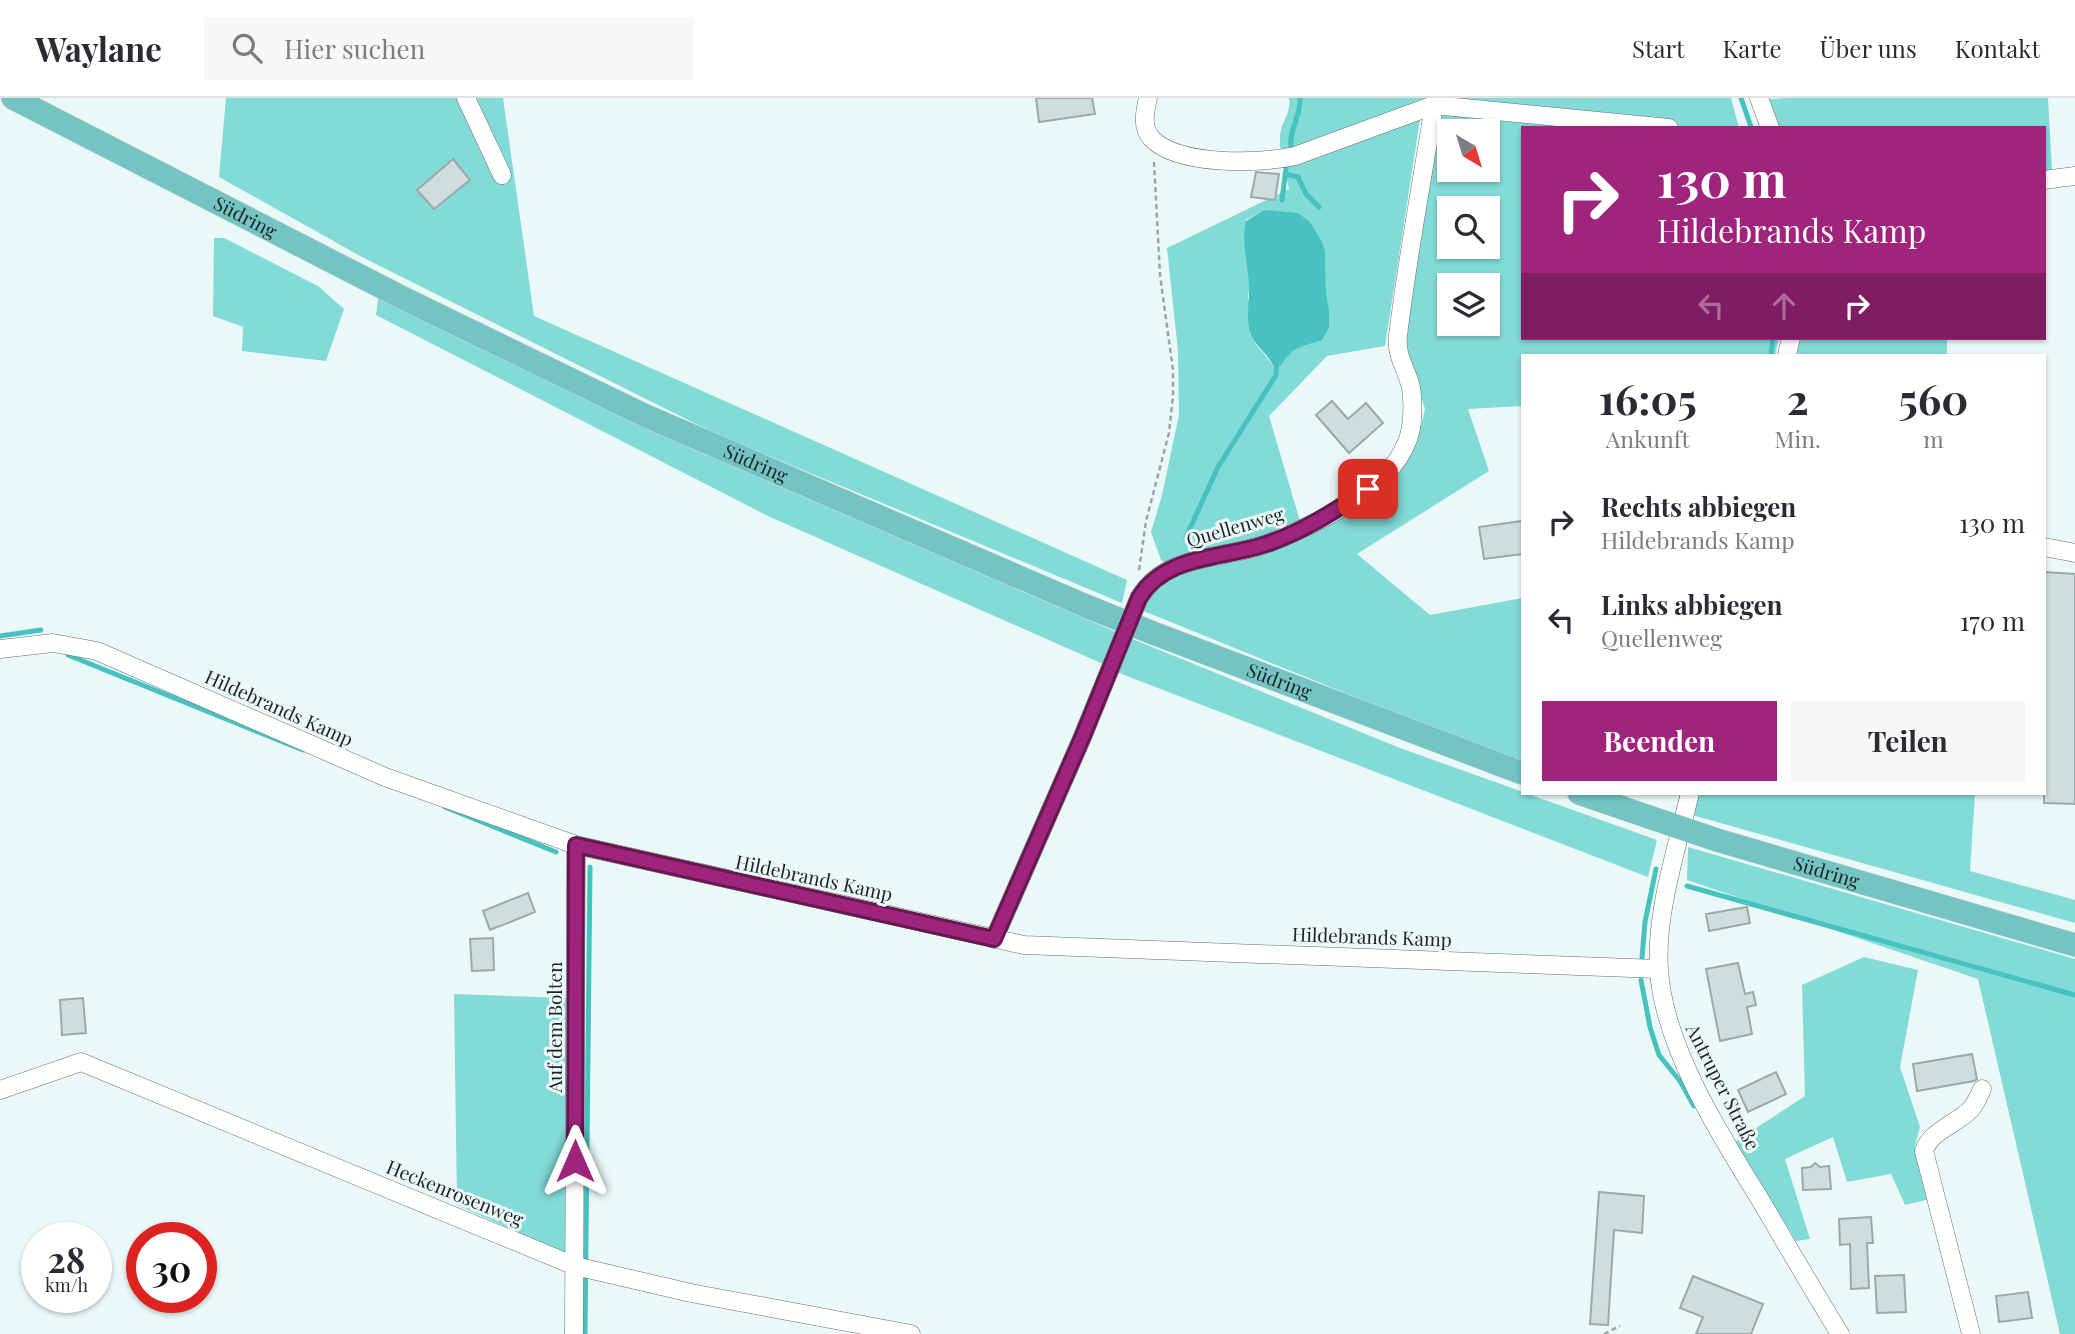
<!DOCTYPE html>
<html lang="de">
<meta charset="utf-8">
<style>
:root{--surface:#fff;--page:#f7f7f7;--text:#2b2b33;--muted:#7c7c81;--line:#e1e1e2;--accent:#9f257c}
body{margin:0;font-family:"Playfair Display",serif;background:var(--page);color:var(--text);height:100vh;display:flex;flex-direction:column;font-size:26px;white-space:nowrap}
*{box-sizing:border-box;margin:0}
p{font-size:23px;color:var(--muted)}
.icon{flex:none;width:38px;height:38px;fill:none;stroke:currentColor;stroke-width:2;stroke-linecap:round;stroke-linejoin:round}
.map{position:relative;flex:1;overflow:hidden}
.panel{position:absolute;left:1521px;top:256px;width:525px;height:441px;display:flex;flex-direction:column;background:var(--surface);border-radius:0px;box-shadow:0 2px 5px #0004}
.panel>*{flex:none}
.hud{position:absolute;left:1521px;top:28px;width:525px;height:214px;border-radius:0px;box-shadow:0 2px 5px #0004;background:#9f257c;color:#fff;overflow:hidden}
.needle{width:46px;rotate:142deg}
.fabs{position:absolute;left:1437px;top:21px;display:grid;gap:14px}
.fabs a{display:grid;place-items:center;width:63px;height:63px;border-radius:0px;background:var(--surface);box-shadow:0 2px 5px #0004;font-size:35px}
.speed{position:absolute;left:21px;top:1124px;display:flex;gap:14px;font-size:35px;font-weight:700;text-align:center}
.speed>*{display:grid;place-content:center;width:91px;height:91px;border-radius:50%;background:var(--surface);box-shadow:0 2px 5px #0004;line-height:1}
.speed small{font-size:18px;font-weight:400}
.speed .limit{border:10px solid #d22;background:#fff;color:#111}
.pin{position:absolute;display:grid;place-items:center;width:60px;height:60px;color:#fff;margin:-30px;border-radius:14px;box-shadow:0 4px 10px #0006}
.me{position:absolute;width:77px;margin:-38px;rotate:0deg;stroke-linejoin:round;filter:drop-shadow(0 0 5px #0008)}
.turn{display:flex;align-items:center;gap:24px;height:147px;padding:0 21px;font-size:32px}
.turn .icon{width:91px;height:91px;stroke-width:2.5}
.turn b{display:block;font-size:49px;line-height:60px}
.lanes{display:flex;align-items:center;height:66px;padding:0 21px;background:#0003;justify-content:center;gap:35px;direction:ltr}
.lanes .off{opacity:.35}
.eta{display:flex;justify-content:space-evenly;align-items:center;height:119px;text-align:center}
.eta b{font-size:42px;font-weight:700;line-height:49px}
.primary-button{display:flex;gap:14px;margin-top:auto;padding:14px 21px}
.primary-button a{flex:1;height:80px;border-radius:0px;background:var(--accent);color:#fff;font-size:28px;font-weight:700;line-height:80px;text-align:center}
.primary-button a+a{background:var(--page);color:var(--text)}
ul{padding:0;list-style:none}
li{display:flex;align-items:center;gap:21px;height:98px;padding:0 21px}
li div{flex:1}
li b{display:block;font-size:26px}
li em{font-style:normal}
header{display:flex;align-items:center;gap:42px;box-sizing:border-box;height:98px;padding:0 35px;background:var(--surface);border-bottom:2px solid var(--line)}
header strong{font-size:33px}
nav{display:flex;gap:38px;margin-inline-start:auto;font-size:24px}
.search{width:490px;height:63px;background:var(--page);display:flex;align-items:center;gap:18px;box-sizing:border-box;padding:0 24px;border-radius:0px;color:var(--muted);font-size:26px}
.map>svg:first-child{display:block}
.green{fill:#82dbd7;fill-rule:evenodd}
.water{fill:#48c2be}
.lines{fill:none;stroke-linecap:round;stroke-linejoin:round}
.stream{stroke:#48c2be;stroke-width:5}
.building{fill:#cfdedd;stroke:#9baaa9;stroke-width:2}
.minor-casing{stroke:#637070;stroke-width:19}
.major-casing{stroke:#d2d3d3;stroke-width:24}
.path{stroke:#99a5a4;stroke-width:2.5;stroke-dasharray:5 3.5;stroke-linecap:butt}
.minor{stroke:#fff;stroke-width:18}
.major{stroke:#73c4c2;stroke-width:23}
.major-bridge-casing{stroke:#d2d3d3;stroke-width:24;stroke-linecap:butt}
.major-bridge{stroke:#73c4c2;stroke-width:23}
.route-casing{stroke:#671851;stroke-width:18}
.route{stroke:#9f257c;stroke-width:12}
.labels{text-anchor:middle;stroke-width:6;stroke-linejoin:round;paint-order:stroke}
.street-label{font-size:19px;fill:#1e2423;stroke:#eaf9f8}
</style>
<header>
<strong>Waylane</strong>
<div class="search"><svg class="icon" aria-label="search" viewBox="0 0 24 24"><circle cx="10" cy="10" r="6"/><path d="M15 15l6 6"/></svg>Hier suchen</div>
<nav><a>Start</a><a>Karte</a><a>Über uns</a><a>Kontakt</a></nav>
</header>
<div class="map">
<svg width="2075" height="1236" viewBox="0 0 2075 1236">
<rect width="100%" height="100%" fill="#eaf9f8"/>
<!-- green -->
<g class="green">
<polygon points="226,0 503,0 534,218 1127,482 1122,505 714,335 362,159 219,79"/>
<path d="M1289,0H1731L1739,30H1522V240H1779L1775,257H1522V308L1468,311L1489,373L1357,456L1430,517L1522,500V662L1471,646L1141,512L1168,466L1161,462L1151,434L1162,397L1179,317L1178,253L1167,150L1289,91C1286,75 1279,55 1280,39C1281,22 1291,19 1289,0ZM1423,2L1441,15L1404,242L1425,311L1417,344L1393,380L1350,415L1305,440L1269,318L1327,258L1385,248ZM1449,33H1488V72H1449ZM1449,110H1488V149H1449ZM1264,112L1310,124L1325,153L1326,194L1329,211L1311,246C1295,249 1289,254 1281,268L1273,267L1255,245L1248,198L1250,190L1246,122ZM1449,187H1488V226H1449Z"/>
<polygon points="1787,0 2048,0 2052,72 2044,74 2044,30 1778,30 1769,1"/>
<polygon points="214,140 224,140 318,188 344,211 326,263 242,253 243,229 213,218"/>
<polygon points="379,195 695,352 1130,540 1400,650 1657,742 1648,779 1119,575 1103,566 768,418 376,217"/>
<polygon points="1800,240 1947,240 1947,257 1797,257"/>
<polygon points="1699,695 1975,695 1970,773 2075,802 2075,825 1692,717"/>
<polygon points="1688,749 2075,861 2075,1236 2060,1236 1978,881 1687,782"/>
<polygon points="1864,859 1918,872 1900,969 1920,1029 1915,1048 1930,1101 1905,1107 1891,1076 1847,1084 1833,1039 1785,1061 1810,1141 1796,1143 1735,1044 1805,998 1802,887"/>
<polygon points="454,896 568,900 568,1157 457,1107"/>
</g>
<!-- water -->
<path class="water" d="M1264,112L1298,115L1310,124L1322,144L1325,153L1326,194L1329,211V229L1322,242C1301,250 1293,247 1281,268L1273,267C1267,255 1255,248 1251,236C1245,221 1250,203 1249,187C1248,165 1241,145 1246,123Z"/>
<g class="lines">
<!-- stream -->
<g class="stream">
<polyline points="1741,0 1751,29"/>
<path d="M1291,49C1289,30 1301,19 1300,0"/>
<polyline points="1285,76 1298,79 1306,96 1319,109"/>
<polyline points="1282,102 1286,71"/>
<polyline points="1771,257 1773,240"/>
<polyline points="1186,439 1218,369 1276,277 1277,263"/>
<polyline points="0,538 41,532"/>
<polyline points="68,557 303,652"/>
<polyline points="445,709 556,754"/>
<polyline points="1687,788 2075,897"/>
<polyline points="1642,860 1645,824 1656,771"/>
<polyline points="1641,882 1650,929 1659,957 1680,983 1694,1008"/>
<polyline points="585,1236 590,769"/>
</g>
</g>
<!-- building -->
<g class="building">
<polygon points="1036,0 1092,0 1095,16 1039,24"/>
<polygon points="453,61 470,82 434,111 417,92"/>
<polygon points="1256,74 1279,76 1275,102 1251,99"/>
<polygon points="1332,303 1348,321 1366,305 1383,325 1349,355 1316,317"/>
<polygon points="1522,423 1522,456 1484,461 1479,429"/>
<polygon points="2044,474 2075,476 2075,706 2044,705"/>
<polygon points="528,795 535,814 490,832 483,813"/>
<polygon points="1747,809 1750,825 1709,833 1706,816"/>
<polygon points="493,840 494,872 472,873 470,841"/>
<polygon points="1738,865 1745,896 1753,894 1756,907 1747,909 1752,936 1720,943 1706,871"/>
<polygon points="83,900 86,935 62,937 60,902"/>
<polygon points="1972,956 1977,981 1974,983 1917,993 1913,966"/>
<polygon points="1776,974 1786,996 1748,1014 1738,992"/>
<polygon points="1815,1065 1820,1069 1829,1068 1831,1091 1803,1092 1802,1070 1811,1069"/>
<polygon points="1599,1094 1644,1098 1642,1135 1614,1132 1608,1227 1590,1226"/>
<polygon points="1871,1119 1873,1145 1867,1145 1869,1190 1851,1191 1850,1146 1840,1147 1839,1121"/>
<polygon points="1904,1177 1906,1214 1877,1215 1875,1178"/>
<polygon points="1693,1178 1763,1206 1751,1236 1696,1236 1703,1219 1680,1210"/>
<polygon points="2028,1194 2032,1220 1999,1224 1996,1198"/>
</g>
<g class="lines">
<!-- minor casing -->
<g class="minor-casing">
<g id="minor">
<polyline points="466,0 502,77"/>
<path d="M1148,0C1145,13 1141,30 1152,41C1179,68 1260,66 1295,58L1434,7"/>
<polyline points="1759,0 1770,30"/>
<polyline points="2044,82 2075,78"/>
<polyline points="1787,257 1791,240"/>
<polyline points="2044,449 2075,455"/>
<polyline points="0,551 53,545 97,553 385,679 576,747 1024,847 1658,871"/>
<path d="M1690,695C1677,750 1655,816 1659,872C1664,951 1723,1041 1764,1108C1789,1151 1814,1194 1840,1236"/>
<path d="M994,841L1082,640L1139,500C1166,455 1222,462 1266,446C1311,429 1387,393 1406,346C1413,331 1413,315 1412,299C1412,277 1395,262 1398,238C1407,161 1422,84 1434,7L1669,30"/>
<polyline points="0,992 81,964 575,1168 691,1195 911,1236"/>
<polyline points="574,1236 576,747"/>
<path d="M1971,1236L1924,1053C1930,1033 1957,1026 1971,1011C1976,1005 1979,998 1982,991"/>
</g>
</g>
<!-- major casing -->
<g class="major-casing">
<g id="major">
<path id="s1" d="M13,0L405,201L644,317L1086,508"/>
<path id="s2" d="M1153,535L1522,675"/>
<polyline points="1579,695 1649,719"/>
<path id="s3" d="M1717,742L2075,847"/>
</g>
</g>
<!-- path -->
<g class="path">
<polyline points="1139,472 1146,423 1169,335 1173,298 1173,272 1160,177 1154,64"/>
<polyline points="1604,1236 1620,1228"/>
</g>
<!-- minor -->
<use href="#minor" class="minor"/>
<!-- major -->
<use href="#major" class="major"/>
<!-- major-bridge casing -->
<g class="major-bridge-casing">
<g id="major-bridge">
<polyline points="1086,508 1153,535"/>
<polyline points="1649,719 1717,742"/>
</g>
</g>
<!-- major-bridge -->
<use href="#major-bridge" class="major-bridge"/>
</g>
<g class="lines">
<!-- route casing -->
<g class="route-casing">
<path id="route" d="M575,1063L576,747L994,841L1082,640L1139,500C1165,457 1220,461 1263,447C1301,435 1335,413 1368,391"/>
</g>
<!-- route -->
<use href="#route" class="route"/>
</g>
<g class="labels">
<!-- street labels -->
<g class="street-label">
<text dy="7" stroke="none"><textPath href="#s1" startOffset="261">Südring</textPath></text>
<text dy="7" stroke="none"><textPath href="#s1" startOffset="828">Südring</textPath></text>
<text transform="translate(1235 429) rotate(-16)" y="7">Quellenweg</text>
<text dy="7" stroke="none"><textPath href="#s2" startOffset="135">Südring</textPath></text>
<text transform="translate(279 610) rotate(24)" y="7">Hildebrands Kamp</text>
<text dy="7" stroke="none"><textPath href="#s3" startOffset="114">Südring</textPath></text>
<text transform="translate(814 780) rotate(12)" y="7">Hildebrands Kamp</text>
<text transform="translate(1372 839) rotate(2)" y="7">Hildebrands Kamp</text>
<text transform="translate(555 929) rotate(-90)" y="7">Auf dem Bolten</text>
<text transform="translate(1723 989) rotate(63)" y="7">Antruper Straße</text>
<text transform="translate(455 1095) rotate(22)" y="7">Heckenrosenweg</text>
</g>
</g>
</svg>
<div class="fabs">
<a><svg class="needle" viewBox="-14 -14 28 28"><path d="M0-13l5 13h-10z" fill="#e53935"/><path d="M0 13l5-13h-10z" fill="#7c7c81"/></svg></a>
<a><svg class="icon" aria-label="search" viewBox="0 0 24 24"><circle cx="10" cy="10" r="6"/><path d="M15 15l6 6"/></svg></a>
<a><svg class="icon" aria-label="layers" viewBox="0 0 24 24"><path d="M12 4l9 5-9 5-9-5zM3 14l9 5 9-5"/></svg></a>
</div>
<div class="speed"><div>28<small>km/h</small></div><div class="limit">30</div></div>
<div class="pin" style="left:1368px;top:391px;background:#d93025"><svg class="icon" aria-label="arrive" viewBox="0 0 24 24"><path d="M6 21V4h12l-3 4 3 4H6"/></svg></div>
<svg class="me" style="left:575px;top:1063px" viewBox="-20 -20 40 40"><path d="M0-17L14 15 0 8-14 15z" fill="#9f257c" stroke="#fff" stroke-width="4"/></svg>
<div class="hud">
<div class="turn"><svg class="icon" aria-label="right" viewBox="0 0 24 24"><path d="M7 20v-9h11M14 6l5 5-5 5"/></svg><div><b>130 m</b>Hildebrands Kamp</div></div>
<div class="lanes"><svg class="icon off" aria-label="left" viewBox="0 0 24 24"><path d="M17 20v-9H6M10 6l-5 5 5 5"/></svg><svg class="icon off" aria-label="ahead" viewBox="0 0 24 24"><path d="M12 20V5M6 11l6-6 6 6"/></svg><svg class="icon" aria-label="right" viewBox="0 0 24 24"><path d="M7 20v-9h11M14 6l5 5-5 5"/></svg></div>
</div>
<section class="panel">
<div class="eta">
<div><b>16:05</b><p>Ankunft</p></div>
<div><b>2</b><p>Min.</p></div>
<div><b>560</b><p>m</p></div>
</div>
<ul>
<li><svg class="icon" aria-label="right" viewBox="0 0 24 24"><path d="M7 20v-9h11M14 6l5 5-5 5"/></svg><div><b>Rechts abbiegen</b><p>Hildebrands Kamp</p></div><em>130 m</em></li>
<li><svg class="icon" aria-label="left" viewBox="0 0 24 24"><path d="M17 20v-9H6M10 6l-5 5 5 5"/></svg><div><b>Links abbiegen</b><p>Quellenweg</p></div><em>170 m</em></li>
</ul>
<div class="primary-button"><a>Beenden</a><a>Teilen</a></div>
</section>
</div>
